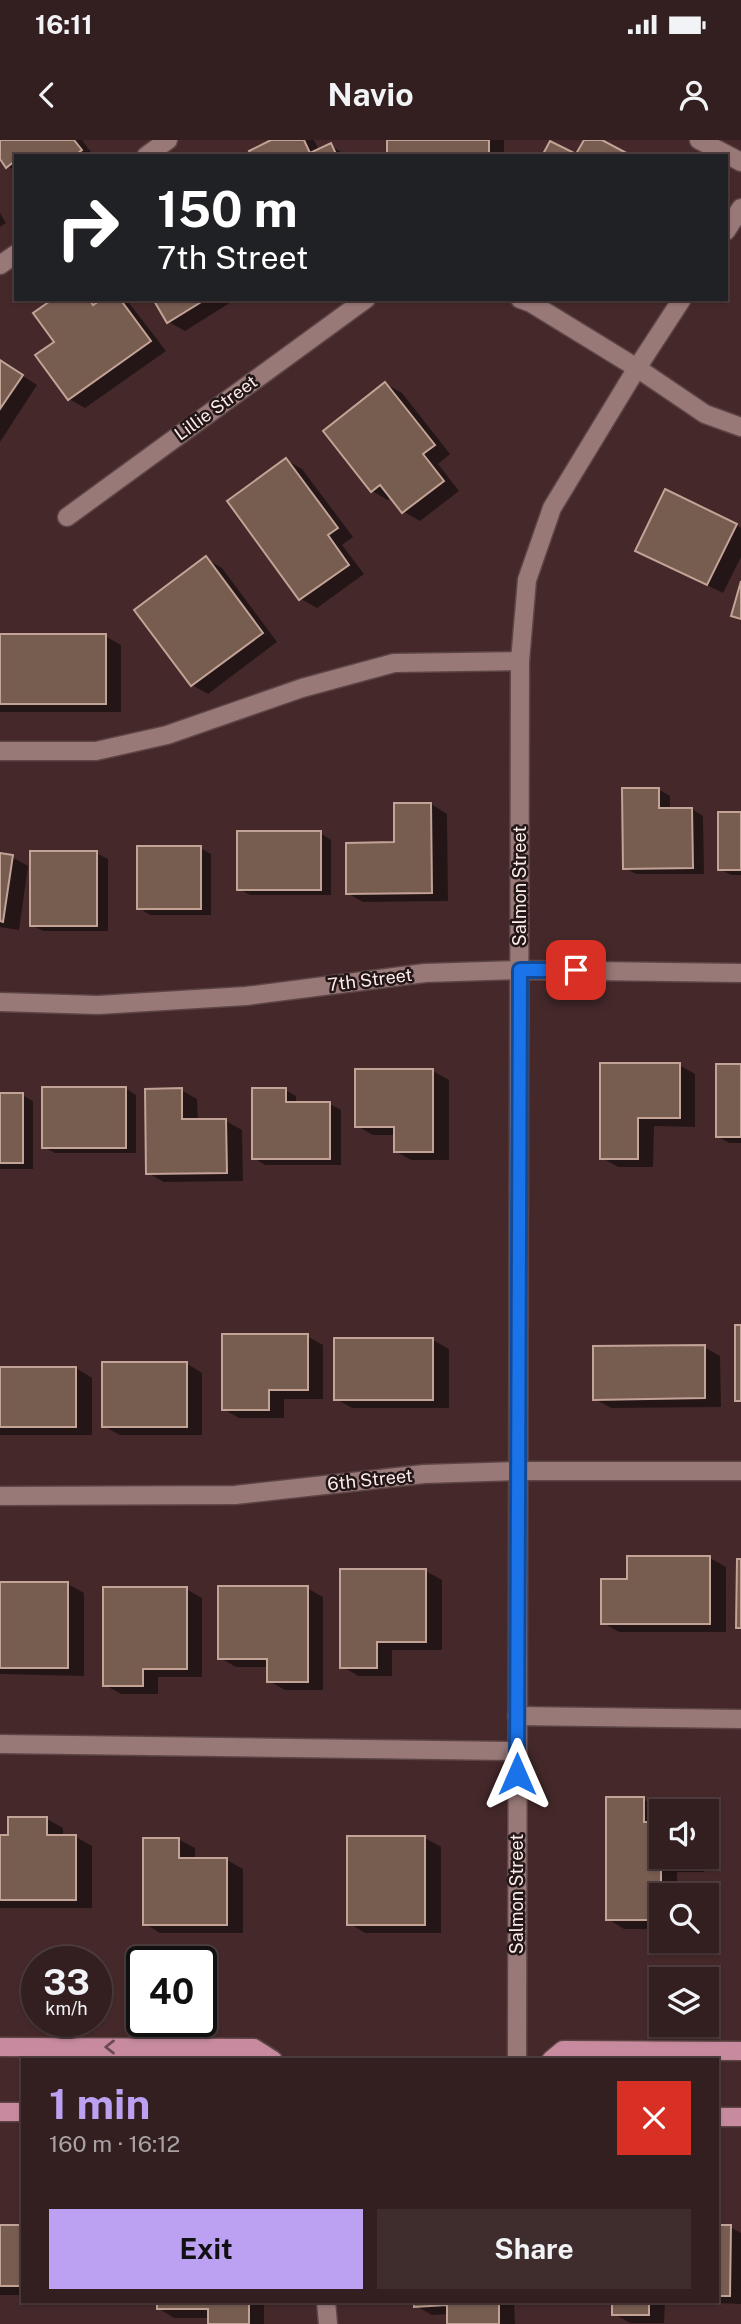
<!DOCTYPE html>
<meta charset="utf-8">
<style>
:root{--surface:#341f20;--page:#3f2c2d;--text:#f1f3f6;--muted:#a9a2a5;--line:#4e3d3e;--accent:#bca0f2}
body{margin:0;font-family:"Public Sans",sans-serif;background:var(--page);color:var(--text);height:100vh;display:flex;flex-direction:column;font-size:26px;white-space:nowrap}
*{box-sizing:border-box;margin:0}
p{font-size:23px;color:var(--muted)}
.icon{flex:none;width:38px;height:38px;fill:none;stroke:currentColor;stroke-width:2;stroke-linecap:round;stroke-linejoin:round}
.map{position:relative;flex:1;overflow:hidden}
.sheet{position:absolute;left:21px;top:1918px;width:698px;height:245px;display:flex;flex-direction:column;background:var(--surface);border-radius:0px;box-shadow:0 2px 5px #0004,0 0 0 2px var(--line)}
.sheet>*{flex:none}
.top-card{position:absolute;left:14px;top:14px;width:714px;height:147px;border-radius:0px;box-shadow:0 2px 5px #0004,0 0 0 2px var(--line);background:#202124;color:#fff;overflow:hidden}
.tools{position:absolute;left:649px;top:1659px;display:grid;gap:14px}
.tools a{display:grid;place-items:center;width:70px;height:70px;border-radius:0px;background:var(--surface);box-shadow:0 2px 5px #0004,0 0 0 2px var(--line);font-size:35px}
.speed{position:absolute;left:21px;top:1806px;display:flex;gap:14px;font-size:35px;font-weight:700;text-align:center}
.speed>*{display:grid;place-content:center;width:91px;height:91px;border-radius:50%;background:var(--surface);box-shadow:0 2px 5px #0004,0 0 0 2px var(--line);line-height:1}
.speed small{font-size:18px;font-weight:400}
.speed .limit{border:4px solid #111;border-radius:10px;background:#fff;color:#111}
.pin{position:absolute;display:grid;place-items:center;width:60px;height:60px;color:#fff;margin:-30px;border-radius:14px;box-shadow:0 4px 10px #0006}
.me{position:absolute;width:77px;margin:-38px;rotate:0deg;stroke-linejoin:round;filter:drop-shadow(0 0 5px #0008)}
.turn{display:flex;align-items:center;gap:24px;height:147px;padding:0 28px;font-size:32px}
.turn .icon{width:91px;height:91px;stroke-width:2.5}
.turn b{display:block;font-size:49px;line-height:60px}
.round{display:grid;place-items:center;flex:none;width:74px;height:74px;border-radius:0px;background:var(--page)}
.overview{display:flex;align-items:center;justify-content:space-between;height:119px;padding:0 28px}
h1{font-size:42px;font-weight:700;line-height:52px;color:var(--accent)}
.button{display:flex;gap:14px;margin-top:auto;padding:14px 28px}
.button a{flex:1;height:80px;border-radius:0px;background:var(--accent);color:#111;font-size:28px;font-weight:700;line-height:80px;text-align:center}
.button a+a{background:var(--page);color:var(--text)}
.status{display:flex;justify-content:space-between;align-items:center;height:49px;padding:0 35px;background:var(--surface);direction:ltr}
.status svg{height:19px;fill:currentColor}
header{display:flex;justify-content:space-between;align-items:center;height:91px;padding:0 28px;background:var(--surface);font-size:32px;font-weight:700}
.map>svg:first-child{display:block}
.shadow{fill:#0007}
.building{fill:#775c50;stroke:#c2a396;stroke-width:2}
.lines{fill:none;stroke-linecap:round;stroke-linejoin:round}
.minor-casing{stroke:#5d4546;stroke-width:21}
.major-casing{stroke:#5d4546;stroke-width:21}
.minor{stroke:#997878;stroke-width:18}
.major{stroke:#c78a9e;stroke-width:18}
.oneway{stroke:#6c4a53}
.route-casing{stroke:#114b97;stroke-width:18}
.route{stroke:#1a73e8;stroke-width:12}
.labels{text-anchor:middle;stroke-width:5;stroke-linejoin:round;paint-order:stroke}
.street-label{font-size:18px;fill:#fdebea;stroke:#221616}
</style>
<div class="status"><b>16:11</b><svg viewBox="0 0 49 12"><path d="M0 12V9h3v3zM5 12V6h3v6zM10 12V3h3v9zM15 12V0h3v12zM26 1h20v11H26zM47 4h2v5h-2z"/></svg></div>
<header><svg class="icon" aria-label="back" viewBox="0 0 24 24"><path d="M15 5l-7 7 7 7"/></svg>Navio<svg class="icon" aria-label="person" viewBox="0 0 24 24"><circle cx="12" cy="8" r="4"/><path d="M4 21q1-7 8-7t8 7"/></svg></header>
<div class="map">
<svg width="741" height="2184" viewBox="0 0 741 2184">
<rect width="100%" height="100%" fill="#45292a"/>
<!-- shadow -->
<g class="shadow">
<polygon points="0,0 82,0 94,16 16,16 16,31 7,26 0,16"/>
<polygon points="275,0 314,0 319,10 330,5 347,16 254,16"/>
<rect x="389" y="0" width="115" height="16"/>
<polygon points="0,73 6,83 0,87"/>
<polygon points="56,159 97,159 100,163 105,159 126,159 166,211 85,268 69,259"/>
<polygon points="155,159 236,159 185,191 169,182"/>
<polygon points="0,221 37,245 0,302"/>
<polygon points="386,244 402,253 450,314 438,324 459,351 420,381 404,372 392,357 388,360 372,351"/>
<polygon points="286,320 302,329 353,397 342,405 364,434 317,468 301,459 230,362"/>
<polygon points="736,385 741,388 741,417 723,453 653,419"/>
<polygon points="206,419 222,428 277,502 208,554 192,545"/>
<polygon points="0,496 105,496 121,505 121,572 0,572"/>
<polygon points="658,649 670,656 670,670 692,669 703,676 704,734 636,734 625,728"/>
<polygon points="431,664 447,674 448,761 363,762 347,753 396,704"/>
<polygon points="741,674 741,735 731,735 720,729"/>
<polygon points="320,693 331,700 331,755 250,755 239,749"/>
<polygon points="200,708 211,714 211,775 150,775 139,768"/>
<polygon points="96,713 108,719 108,791 43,791 32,785"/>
<polygon points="0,715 12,717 28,726 19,790 0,787"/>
<polygon points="679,925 695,934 695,987 654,986 653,1027 618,1027 602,1018"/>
<polygon points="741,925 741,1003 729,1003 717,996"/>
<polygon points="433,931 449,940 449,1020 411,1020 395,1011 395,995 373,995 357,986"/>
<polygon points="125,948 136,955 136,1013 55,1013 44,1007"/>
<polygon points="181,950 197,959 198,981 226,981 242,990 243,1041 164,1042 148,1033"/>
<polygon points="285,950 296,956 296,964 330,964 341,970 341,1025 265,1025 254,1018"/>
<polygon points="0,955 22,955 33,961 33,1029 0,1029"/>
<polygon points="307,1196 323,1205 323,1259 284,1259 284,1278 239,1278 223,1269"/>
<polygon points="433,1200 449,1209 449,1268 352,1268 336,1259"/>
<polygon points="704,1207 720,1216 721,1267 611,1268 595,1259"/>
<polygon points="186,1223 202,1233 202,1295 120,1295 103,1286"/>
<polygon points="0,1228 76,1228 92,1238 92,1295 0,1295"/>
<polygon points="710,1418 726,1427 726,1492 619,1492 603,1483 629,1441"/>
<polygon points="426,1431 442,1440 442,1510 392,1510 392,1536 358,1536 342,1526"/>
<polygon points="0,1444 68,1444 84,1453 84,1536 0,1534"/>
<polygon points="307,1448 323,1457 323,1550 285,1550 269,1541 269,1527 236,1527 220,1518"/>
<polygon points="186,1449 202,1458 202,1537 158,1537 158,1554 121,1554 105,1545"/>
<polygon points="643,1659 659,1668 662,1717 704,1717 704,1732 677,1732 677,1755 662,1755 662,1789 624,1789 608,1779"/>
<polygon points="47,1679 63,1688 63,1697 76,1697 92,1706 92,1768 0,1768 0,1697 10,1697"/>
<polygon points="425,1698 441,1707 441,1793 365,1793 349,1783"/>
<polygon points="178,1699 195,1708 195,1720 227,1720 243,1729 243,1793 160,1793 144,1783"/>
<rect x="0" y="2087" width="23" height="68"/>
<polygon points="718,2087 730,2087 741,2093 741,2164 673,2161 718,2161"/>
<polygon points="158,2161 264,2161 264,2184 209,2184 209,2178 174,2178 158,2168"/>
<polygon points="416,2161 514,2161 515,2184 449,2184 449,2174 432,2175 416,2166"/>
<polygon points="614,2161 665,2161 664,2183 630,2183 614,2174"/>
</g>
<!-- building -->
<g class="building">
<polygon points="0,0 74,0 82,10 74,16 16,16 16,20 6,28 0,19"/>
<polygon points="271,0 304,0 310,13 331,3 337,16 252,16 249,11"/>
<rect x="387" y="0" width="102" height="16"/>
<polygon points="584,0 602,0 632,16 542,16 550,1 576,14"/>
<polygon points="53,159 89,159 93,165 102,159 120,159 151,201 68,260 35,215 54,202 33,173"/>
<polygon points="153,159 206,159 167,183"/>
<polygon points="0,220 23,235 0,269"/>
<polygon points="385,242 435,305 423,314 444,341 402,373 380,345 371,352 323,291"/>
<polygon points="286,318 338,388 328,395 349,425 299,460 227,361"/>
<polygon points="665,349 737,384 707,445 635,411"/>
<polygon points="206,416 263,493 191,546 134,470"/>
<polygon points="741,441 741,479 731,476"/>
<rect x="0" y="494" width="106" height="70"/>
<polygon points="622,648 659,648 659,668 692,668 693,728 623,729"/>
<polygon points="394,663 431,663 432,753 346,754 346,703 394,702"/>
<rect x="718" y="672" width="23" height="58"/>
<rect x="237" y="691" width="84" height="59"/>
<rect x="137" y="706" width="64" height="63"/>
<rect x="30" y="711" width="67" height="75"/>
<polygon points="0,713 13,715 3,782 0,781"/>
<polygon points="600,923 680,923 680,978 638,978 638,1019 600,1019"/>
<rect x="716" y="924" width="25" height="73"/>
<polygon points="355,929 433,929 433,1012 394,1012 394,987 355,987"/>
<rect x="42" y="947" width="84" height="61"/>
<polygon points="182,948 182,979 226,979 227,1033 146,1034 145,949"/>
<polygon points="252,948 286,948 286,962 330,962 330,1019 252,1019"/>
<rect x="0" y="953" width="23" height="70"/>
<rect x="735" y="1185" width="6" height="76"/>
<polygon points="222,1194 308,1194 308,1250 269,1250 269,1270 222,1270"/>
<rect x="334" y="1198" width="99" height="62"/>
<polygon points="705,1205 705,1258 593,1260 593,1206"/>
<rect x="102" y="1222" width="85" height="65"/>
<rect x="0" y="1227" width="76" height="60"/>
<polygon points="627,1416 710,1416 710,1484 601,1484 601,1439 627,1439"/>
<polygon points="737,1419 741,1419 741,1488 736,1488"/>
<polygon points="340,1429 426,1429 426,1502 377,1502 377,1528 340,1528"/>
<rect x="0" y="1442" width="68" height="86"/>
<polygon points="218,1446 308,1446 308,1542 267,1542 267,1519 218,1519"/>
<polygon points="103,1447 187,1447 187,1529 143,1529 143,1546 103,1546"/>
<polygon points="606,1657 644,1657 644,1682 662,1682 662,1717 689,1717 689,1724 661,1724 661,1780 606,1780"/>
<polygon points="8,1677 47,1677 47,1695 76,1695 76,1760 0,1760 0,1695 8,1695"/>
<rect x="347" y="1696" width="78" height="89"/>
<polygon points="143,1698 179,1698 179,1718 227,1718 227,1785 143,1785"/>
<rect x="0" y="2085" width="23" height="61"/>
<polygon points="718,2085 731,2085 730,2156 718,2156"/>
<polygon points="157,2161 249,2161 249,2184 208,2184 208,2169 157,2169"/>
<polygon points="414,2161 499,2161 499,2184 447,2184 447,2165 414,2167"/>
<rect x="612" y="2161" width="37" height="14"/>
</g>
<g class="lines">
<!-- minor casing -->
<g class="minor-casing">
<g id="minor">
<polyline points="699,0 741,22"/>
<polyline points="146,16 168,0"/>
<polyline points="726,91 741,68"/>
<polyline points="0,125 16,114"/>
<polyline points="520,159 531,163 637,228 705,274 741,287"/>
<polyline points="67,377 366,159"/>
<polyline points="0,611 96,611 167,595 302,548 394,523 520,521"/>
<polyline points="0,862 98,865 246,856 425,833 520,830 741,833"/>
<polyline points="0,1356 235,1355 424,1334 519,1331 741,1331"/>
<polyline points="517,1576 741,1579"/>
<polyline points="0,1604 517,1611"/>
<polyline points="517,1920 520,521 527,440 552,368 637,228 682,159"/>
<polyline points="326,2161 328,2184"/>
</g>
</g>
<!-- major casing -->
<g class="major-casing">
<g id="major">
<polyline points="0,1907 254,1908 273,1920"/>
<polyline points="551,1920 563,1910 741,1911"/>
<polyline points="0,1972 23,1972"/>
<polyline points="718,1977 741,1977"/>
</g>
</g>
<!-- minor -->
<use href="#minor" class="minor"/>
<!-- major -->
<use href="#major" class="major"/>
</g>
<!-- one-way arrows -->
<defs><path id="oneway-chevron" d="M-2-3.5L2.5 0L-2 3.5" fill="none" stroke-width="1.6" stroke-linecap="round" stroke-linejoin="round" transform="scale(1.75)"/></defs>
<use class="oneway" href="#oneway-chevron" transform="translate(110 1907) rotate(-180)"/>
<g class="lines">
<!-- route casing -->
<g class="route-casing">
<polyline id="route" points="517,1634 520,830 576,830"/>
</g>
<!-- route -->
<use href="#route" class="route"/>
</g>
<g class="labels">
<!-- street labels -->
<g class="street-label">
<text transform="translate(216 268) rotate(-36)" y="6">Lillie Street</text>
<text transform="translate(520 746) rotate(-90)" y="6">Salmon Street</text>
<text transform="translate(370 840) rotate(-7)" y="6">7th Street</text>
<text transform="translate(370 1340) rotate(-6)" y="6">6th Street</text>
<text transform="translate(517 1754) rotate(-90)" y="6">Salmon Street</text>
</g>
</g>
</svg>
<div class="tools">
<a><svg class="icon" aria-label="sound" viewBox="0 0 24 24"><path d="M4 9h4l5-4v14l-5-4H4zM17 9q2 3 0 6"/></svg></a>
<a><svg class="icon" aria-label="search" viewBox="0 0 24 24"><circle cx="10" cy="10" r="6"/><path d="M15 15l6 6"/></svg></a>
<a><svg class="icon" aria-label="layers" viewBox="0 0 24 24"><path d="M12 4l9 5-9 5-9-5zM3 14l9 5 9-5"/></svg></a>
</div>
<div class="speed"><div>33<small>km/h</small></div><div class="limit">40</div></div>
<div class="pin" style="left:576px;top:830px;background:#d93025"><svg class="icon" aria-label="arrive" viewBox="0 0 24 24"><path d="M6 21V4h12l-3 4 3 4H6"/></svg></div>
<svg class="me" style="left:517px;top:1634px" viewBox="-20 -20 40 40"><path d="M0-17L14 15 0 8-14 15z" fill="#1a73e8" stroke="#fff" stroke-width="4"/></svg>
<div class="top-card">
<div class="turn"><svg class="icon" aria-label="right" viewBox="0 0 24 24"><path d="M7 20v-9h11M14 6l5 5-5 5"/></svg><div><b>150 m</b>7th Street</div></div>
</div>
<section class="sheet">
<div class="overview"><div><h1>1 min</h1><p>160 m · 16:12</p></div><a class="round" style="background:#d93025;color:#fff"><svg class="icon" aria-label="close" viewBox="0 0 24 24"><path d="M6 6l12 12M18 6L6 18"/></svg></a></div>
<div class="button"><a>Exit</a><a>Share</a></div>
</section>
</div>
